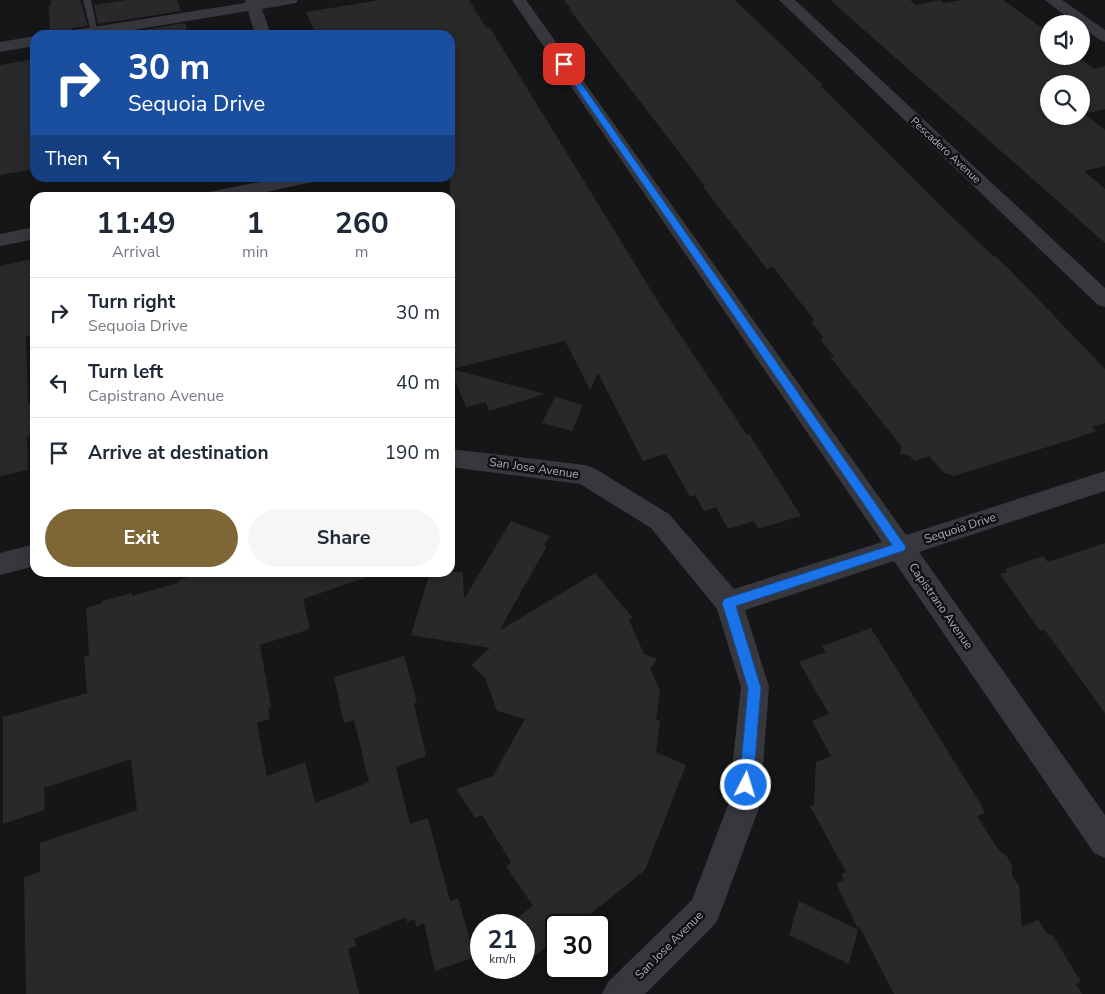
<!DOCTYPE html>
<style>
:root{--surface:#fff;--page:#f6f6f7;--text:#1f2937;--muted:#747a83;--line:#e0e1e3;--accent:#7e6636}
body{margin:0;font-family:"Nunito Sans",sans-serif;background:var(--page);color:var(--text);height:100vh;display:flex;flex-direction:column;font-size:19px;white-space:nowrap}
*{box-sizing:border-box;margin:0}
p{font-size:16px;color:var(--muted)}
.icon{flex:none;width:28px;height:28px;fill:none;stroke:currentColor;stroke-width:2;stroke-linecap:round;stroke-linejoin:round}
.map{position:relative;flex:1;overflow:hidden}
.side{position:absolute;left:30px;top:192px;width:425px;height:385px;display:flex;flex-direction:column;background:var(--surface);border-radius:15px;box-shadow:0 2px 12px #0003}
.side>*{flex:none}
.banner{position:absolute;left:30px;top:30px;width:425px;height:152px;border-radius:15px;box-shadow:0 2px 12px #0003;background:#1a4fa0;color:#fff;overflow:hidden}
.tools{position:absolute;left:1040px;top:15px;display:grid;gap:10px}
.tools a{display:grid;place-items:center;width:50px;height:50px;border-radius:50%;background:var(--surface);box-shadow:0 2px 12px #0003;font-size:25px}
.speed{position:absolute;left:470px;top:914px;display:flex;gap:10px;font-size:25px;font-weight:700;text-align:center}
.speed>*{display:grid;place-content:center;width:65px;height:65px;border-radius:50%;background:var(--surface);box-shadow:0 2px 12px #0003;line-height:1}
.speed small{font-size:12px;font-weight:400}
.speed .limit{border:2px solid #111;border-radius:8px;background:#fff;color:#111}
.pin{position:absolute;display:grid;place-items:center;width:42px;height:42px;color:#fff;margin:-21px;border-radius:10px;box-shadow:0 2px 8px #0006}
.me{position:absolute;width:55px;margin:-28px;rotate:5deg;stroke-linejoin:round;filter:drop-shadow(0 0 4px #0008)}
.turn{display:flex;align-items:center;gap:18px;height:105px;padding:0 15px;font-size:22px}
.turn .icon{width:65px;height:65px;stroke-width:2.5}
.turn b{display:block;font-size:35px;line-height:42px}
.then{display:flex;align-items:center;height:48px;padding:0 15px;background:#0003;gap:10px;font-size:19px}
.eta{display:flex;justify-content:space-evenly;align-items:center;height:85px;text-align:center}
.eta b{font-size:30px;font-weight:700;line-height:35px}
.action{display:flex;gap:10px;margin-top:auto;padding:10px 15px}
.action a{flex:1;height:58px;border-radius:30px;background:var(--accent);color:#fff;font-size:20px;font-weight:700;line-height:58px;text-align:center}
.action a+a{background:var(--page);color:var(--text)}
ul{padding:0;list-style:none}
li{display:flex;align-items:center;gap:15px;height:70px;padding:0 15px;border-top:1px solid var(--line)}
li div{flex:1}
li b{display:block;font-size:19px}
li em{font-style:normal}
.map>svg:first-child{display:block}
.building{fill:#29292c;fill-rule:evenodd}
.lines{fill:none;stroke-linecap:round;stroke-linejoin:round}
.service{fill:#37383d;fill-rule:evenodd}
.minor{fill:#37383d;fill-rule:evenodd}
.route{fill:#1a73e8;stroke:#114b97}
.labels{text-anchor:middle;stroke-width:5;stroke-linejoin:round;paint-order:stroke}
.far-street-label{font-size:11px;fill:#a8adb8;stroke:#111113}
.street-label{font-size:12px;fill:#a8adb8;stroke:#111113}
</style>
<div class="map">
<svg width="1105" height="994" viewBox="0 0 1105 994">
<rect width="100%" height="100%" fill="#161618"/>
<!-- building -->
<g class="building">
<polygon points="51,0 80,0 88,26 73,28 64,35 50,35 49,6 51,6"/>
<polygon points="127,0 177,0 181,11 98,24 94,5"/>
<polygon points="380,0 469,0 486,28 490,28 657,300 747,435 749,434 756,445 801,516 758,529 754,521 728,529 716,507 704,511 695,495 690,497 666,454 643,461 598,373 590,390 565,341 452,369 545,394 489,411 486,402 466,407 450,369 450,35 316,35 306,12"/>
<polygon points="564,0 735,0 823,85 820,85 948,213 993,256 995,256 1009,269 1105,369 1105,423 1092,427 1096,431 1076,438 954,476 944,473 929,456 914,461 910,456 899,454 902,447 831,358 835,358 821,340 823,337 811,322 815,321 773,267 767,269 703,187 705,186 569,9 571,9"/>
<path d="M830,0H910L916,5L940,0L944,3L962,0H1003L1049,33V56H1077L1094,69L1105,66V109L1085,114L1105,130V166L1084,171L1105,189V243ZM1049,84H1081V116H1049Z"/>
<polygon points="185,23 188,35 114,35"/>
<polygon points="35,59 35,169 0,175 0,65"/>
<polygon points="31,259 32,265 35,264 35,334 26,336 28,404 35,403 35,435 27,437 28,470 0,476 0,266"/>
<polygon points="555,397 583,405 572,431 542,423"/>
<polygon points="511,521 550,536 544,545 547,546 499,631 595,573 633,618 629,620 644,654 657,659 650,669 660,690 656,720 660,720 656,752 686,765 645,870 577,925 556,925 556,938 532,959 524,947 524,925 509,924 533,906 506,866 511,862 482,815 475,818 456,789 493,776 525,719 497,711 485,678 471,665 490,648 411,635 430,572 463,572 464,599"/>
<polygon points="1105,543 1105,713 1044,629 1040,631 1000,574 1007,572 1005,569 1043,556 1048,562"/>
<polygon points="211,572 367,572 368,577 303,599 310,629 260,645 271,707 268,708 270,719 257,723 267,776 305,762 315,803 369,782 354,720 344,723 334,677 404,656 417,702 414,704 426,756 396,767 410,824 428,818 450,901 458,898 475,957 435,971 424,923 416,927 415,919 407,922 406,917 354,939 356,946 348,949 359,994 26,994 24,877 40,872 40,843 137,810 131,759 44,788 45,810 3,824 3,717 87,693 84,657 89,655 86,608 102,603 102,601 132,593 132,596 177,583 181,579"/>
<polygon points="871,628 980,803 985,813 977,816 999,851 1006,855 1012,865 1012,876 1019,886 1022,927 1038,920 1048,935 1052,934 1081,982 1076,984 1082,994 894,994 859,926 858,929 836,883 844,880 841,874 846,872 810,806 814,805 816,762 831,756 812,721 829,714 799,662 826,652 822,646"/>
<polygon points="799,901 858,930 849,964 789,935"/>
</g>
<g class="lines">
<!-- service -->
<polygon class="service" points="83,0 91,0 98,34 91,32"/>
<!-- minor -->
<g class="minor">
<polygon points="245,0 298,0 296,3 262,9 271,35 255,35 248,11 103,35 66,35 69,32 74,30 245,3"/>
<polygon points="512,0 526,0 906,535 1105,471 1105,491 919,552 1105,815 1105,858 1094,853 894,561 745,610 769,687 760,805 721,911 716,923 645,994 602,994 608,982 692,900 728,805 741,687 717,609 651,528 580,484 450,467 450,449 585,465 594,468 669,514 734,589 882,542"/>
<polygon points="779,0 795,0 1105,288 1105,307 1098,305"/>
<polygon points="1045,0 1062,0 1105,30 1105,42 1100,40 1081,27 1081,24 1076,24"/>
<polygon points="35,36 35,46 0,52 0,42"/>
<polygon points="281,178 315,178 313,182 238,198 199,198 201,194 208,192"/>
<polygon points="35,227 35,239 0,246 0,234"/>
<polygon points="35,544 35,566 0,575 0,553"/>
</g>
</g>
<!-- route -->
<polygon class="route" points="564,62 567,63 906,547 904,551 900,552 736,606 761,688 753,785 751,790 746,792 741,790 739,785 748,688 722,603 724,599 892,545 560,64"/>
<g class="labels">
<!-- far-street labels -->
<g class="far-street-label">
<text transform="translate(946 150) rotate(43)" y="4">Pescadero Avenue</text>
</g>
<!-- street labels -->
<g class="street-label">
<text transform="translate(534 468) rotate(8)" y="4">San Jose Avenue</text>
<text transform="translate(960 528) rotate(-18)" y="4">Sequoia Drive</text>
<text transform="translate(941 606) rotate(55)" y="4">Capistrano Avenue</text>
<text transform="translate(669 945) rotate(-45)" y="4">San Jose Avenue</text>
</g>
</g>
</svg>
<div class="tools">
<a><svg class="icon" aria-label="sound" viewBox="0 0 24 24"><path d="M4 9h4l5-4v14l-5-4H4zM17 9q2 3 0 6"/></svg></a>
<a><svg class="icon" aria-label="search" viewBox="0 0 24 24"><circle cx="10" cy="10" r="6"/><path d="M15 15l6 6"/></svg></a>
</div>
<div class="speed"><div>21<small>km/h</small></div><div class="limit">30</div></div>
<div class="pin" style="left:564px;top:64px;background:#d93025"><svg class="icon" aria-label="arrive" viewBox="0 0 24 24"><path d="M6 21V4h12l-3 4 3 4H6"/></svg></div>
<svg class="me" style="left:746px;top:785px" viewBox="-20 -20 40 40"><circle r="17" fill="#1a73e8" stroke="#fff" stroke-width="3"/><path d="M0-11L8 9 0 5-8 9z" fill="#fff"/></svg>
<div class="banner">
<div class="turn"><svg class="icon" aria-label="right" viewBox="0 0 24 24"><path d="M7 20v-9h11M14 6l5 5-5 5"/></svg><div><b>30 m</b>Sequoia Drive</div></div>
<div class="then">Then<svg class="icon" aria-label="left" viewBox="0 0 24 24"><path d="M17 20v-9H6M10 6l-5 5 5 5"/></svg></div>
</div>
<section class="side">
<div class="eta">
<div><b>11:49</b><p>Arrival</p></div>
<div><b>1</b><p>min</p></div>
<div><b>260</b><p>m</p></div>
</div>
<ul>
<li><svg class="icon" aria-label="right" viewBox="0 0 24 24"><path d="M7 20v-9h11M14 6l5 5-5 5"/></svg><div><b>Turn right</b><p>Sequoia Drive</p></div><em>30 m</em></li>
<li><svg class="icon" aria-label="left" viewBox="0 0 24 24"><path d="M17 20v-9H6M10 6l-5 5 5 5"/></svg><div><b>Turn left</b><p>Capistrano Avenue</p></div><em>40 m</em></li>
<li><svg class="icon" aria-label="arrive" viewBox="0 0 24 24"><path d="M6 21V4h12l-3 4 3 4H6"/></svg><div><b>Arrive at destination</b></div><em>190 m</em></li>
</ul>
<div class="action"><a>Exit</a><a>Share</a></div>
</section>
</div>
